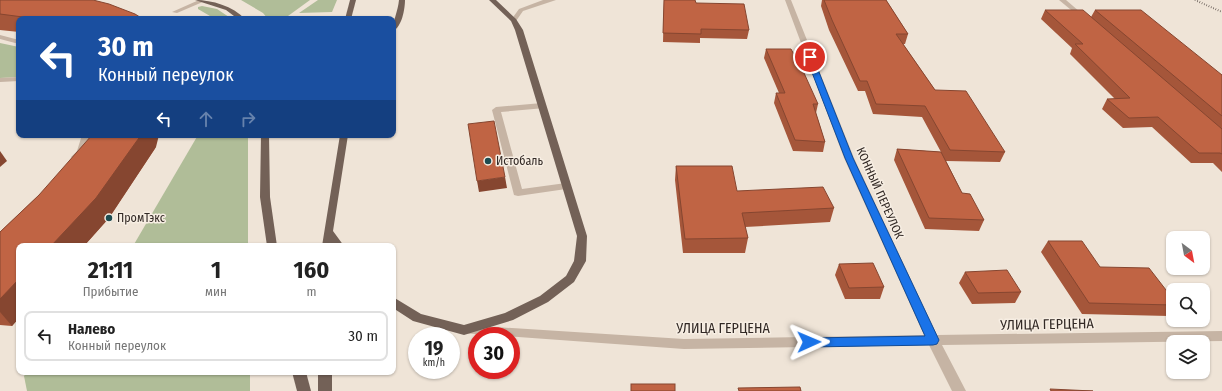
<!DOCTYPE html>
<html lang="ru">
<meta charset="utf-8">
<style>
:root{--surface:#fff;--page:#f6f6f6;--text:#222;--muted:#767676;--line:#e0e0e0}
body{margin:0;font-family:"Fira Sans Condensed",sans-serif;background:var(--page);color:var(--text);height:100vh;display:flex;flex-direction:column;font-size:15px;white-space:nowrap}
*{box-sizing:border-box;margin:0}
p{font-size:13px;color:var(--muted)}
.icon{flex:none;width:22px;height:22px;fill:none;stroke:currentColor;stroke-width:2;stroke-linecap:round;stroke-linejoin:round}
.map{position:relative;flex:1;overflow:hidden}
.drawer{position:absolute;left:16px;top:243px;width:380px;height:132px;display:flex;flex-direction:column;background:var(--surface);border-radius:8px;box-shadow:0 1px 3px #0004}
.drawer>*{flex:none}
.top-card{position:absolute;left:16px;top:16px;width:380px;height:122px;border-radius:8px;box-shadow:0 1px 3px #0004;background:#1a4fa0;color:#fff;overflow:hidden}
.needle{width:26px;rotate:148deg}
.fabs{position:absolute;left:1166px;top:231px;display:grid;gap:8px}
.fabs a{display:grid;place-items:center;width:44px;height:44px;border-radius:8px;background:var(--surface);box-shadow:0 1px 3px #0004;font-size:20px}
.speed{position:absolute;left:408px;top:327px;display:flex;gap:8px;font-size:20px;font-weight:700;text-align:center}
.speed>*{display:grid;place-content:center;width:52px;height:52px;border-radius:50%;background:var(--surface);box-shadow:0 1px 3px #0004;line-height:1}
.speed small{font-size:10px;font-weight:400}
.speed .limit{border:6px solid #d22;background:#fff;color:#111}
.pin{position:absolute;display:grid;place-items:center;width:34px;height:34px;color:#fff;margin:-17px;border:2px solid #fff;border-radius:50%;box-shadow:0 1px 4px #0007}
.me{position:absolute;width:44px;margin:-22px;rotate:89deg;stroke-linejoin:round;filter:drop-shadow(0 0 3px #0008)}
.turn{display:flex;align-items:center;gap:14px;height:84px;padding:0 16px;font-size:18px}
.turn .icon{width:52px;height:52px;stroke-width:2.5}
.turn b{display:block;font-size:28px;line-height:34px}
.lanes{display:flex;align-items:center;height:38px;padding:0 16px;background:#0003;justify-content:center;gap:20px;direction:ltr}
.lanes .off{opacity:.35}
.eta{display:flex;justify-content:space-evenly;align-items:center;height:68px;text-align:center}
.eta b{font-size:24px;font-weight:700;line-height:28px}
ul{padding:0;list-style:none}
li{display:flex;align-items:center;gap:12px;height:50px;margin:0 8px 6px;padding:0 8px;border:2px solid var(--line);border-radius:8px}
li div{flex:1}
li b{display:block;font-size:15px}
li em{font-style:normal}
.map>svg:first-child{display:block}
.green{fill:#b0bd98}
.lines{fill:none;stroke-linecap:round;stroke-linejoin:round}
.service{fill:#c6b4a4;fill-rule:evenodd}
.minor{fill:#c6b4a4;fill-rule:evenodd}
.primary{fill:#736157;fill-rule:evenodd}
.rail{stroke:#322925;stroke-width:2;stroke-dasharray:0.5 2;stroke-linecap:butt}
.wall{fill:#a5563a}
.shaded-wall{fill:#864630}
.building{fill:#c06444;stroke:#864630}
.route{fill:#1a73e8;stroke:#114b97}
.poi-dot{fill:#1d4c51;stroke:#f7eee3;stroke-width:1.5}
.labels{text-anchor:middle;stroke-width:3;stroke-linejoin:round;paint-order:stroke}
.poi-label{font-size:12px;fill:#322925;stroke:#f7eee3;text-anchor:start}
.street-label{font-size:12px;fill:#322925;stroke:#f7eee3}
.near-street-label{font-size:14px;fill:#322925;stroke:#f7eee3}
</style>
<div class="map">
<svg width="1222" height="391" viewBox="0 0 1222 391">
<rect width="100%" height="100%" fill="#efe4d7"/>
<!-- green -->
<g class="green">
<polygon points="241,0 310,0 288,16 330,19 268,19 263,13"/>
<polygon points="318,0 337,0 332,12 299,13"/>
<polygon points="202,6 217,9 232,19 208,19 210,16 198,9 198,7"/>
<polygon points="0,43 19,47 19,77 0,78"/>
<polygon points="198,135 248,135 248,246 133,246"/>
<polygon points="27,372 250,372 250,391 27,391 24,376"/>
</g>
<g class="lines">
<!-- service -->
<g class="service">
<polygon points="199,0 205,1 177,13 172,12"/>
<polygon points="0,35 19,40 19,44 0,39"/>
<polygon points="19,77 19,81 0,82 0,78"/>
<polygon points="542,103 545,104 546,106 545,108 501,112 522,189 566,183 571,186 566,189 518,196 514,195 492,110 496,107"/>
<polygon points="82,135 90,135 86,152 79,159 73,159 71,157 77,151"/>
</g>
<!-- minor -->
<g class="minor">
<polygon points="543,0 556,0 523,11 516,21 511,20 519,9"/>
<polygon points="785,0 791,0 854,158 937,335 1222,331 1222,341 942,345 966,391 952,391 929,345 684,349 461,333 459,330 461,327 465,325 684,339 924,335 844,158"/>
<polygon points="1059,0 1066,0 1087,18 1082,19"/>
</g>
<!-- primary -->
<g class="primary">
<path d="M195,0C212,0 233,6 245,19H238L226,10Z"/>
<polygon points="350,0 356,0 351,19 345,19"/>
<path d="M399,0H405C405,9 402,27 393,31C393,20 398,11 399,0Z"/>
<polygon points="489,0 496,0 516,19 523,30 587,236 586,261 574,282 548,302 513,320 464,335 413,321 393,308 393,297 421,314 464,325 505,313 540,296 566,276 574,261 577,236 515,30 511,21"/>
<polygon points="261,135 269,135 270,197 277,246 267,246 260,197"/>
<polygon points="340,135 348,135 333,231 344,246 322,246"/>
<polygon points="292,372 306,372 311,391 297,391"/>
<rect x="318" y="372" width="14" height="19"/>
</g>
<!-- rail -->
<polyline class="rail" points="1195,0 1222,12"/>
</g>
<!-- wall -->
<g class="wall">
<polygon points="0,0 143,19 19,19 19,32 0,30"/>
<polygon points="664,0 696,3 749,30 747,39 700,38 700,43 663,42"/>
<polygon points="822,0 886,0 908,34 905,44 903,44 935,90 1005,152 1000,162 946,161 962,193 984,220 979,231 925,229 894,160 897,149 941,152 922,117 873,114 865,91 858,91 829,30 821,6"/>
<polygon points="1045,10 1091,17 1095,10 1222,75 1222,172 1213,163 1191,163 1152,127 1123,128 1102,109 1107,99 1115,99 1070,54 1072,48 1041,19"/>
<polygon points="766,49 818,104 816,113 825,142 823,152 793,151 774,103 776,93 779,93 764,58"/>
<polygon points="156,147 109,218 84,246 19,246 19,318 12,326 0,325 0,232 39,195"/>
<polygon points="676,166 737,191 834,208 830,222 745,227 748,238 745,253 683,253 675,180"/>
<polygon points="1048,241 1100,267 1173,299 1173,311 1169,316 1082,314 1041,252"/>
<polygon points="839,264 884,287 880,299 845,299 835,275"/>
<polygon points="965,272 1021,292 1015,303 972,304 959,283"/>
</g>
<!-- shaded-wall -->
<g class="shaded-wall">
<polygon points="141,135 159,135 156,147 109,218 84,246 51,246"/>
<polygon points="0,151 7,161 0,167"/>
<polygon points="505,177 507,188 479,192 477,181"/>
<polygon points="19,279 19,318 12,326 0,312 0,299"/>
</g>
<!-- building -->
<g class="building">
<polygon points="0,0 93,0 109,4 135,14 143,19 33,19 23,17 0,14"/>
<polygon points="664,0 695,0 696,3 744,4 749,30 701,29 701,34 663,33"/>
<polygon points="824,0 886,0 908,34 896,34 935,90 966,91 1005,152 950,150 925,106 876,104 867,81 860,81 832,20"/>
<polygon points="1045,10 1083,10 1222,129 1222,154 1220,153 1199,153 1158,117 1129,118 1107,99 1130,98 1075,44 1083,44"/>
<polygon points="1095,10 1141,10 1222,75 1222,116"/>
<polygon points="766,49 791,49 804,73 818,104 813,104 825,142 795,140 776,93 785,93"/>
<polygon points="494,121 505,177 477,181 468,124"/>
<polygon points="92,135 141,135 96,198 51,246 19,246 19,279 0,299 0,232 39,195"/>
<polygon points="897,149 941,152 962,193 970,194 984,220 929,218"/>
<polygon points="676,166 732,166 737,191 823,187 834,208 742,213 748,238 685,239"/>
<polygon points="1048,241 1082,241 1100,267 1149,268 1173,299 1173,305 1089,303"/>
<polygon points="873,263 884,287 849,288 839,264"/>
<polygon points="1007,270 1021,292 978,293 965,272"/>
<rect x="631" y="384" width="44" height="7"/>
<polygon points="800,387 801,391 739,391 738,388"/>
<polygon points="1050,389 1093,391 1051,391"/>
</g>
<!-- route -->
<polygon class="route" points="810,55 813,57 853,158 939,340 937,344 933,345 809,347 805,346 803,342 805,339 809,338 925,336 845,158 806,57"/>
<!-- markers -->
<g class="poi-dot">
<circle cx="488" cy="161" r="4"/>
<circle cx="109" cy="218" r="4"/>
</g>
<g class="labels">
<!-- poi labels -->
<g class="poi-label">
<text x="496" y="165">Истобаль</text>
<text x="117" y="222">ПромТэкс</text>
</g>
<!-- street labels -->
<g class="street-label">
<text transform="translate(880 193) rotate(66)" y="4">КОННЫЙ ПЕРЕУЛОК</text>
</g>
<!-- near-street labels -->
<g class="near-street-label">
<text transform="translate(1047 324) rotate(-1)" y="5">УЛИЦА ГЕРЦЕНА</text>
<text x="723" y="333">УЛИЦА ГЕРЦЕНА</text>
</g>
</g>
</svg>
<div class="fabs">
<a><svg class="needle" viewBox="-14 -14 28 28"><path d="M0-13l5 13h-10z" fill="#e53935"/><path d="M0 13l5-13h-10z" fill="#767676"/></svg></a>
<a><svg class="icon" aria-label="search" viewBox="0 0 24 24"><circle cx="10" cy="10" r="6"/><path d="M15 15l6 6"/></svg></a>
<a><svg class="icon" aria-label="layers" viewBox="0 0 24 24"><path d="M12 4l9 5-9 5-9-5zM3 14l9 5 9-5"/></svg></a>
</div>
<div class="speed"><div>19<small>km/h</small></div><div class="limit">30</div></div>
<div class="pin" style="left:810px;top:57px;background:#d93025"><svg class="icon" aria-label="arrive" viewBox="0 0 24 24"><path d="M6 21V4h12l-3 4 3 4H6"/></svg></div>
<svg class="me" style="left:809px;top:342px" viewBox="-20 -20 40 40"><path d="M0-17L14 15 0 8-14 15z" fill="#1a73e8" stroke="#fff" stroke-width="4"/></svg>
<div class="top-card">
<div class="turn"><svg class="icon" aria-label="left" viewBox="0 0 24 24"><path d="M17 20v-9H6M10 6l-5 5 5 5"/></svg><div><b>30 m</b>Конный переулок</div></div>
<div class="lanes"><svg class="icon" aria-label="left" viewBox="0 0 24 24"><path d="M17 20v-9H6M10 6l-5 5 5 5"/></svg><svg class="icon off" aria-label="ahead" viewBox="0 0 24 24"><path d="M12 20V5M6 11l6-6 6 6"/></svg><svg class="icon off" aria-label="right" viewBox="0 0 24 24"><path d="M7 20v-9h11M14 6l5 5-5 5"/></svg></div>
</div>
<section class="drawer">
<div class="eta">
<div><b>21:11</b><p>Прибытие</p></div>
<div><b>1</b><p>мин</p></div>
<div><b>160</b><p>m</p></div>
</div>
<ul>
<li><svg class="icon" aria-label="left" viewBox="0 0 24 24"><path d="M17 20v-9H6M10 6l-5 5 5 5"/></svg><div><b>Налево</b><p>Конный переулок</p></div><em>30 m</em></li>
</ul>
</section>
</div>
